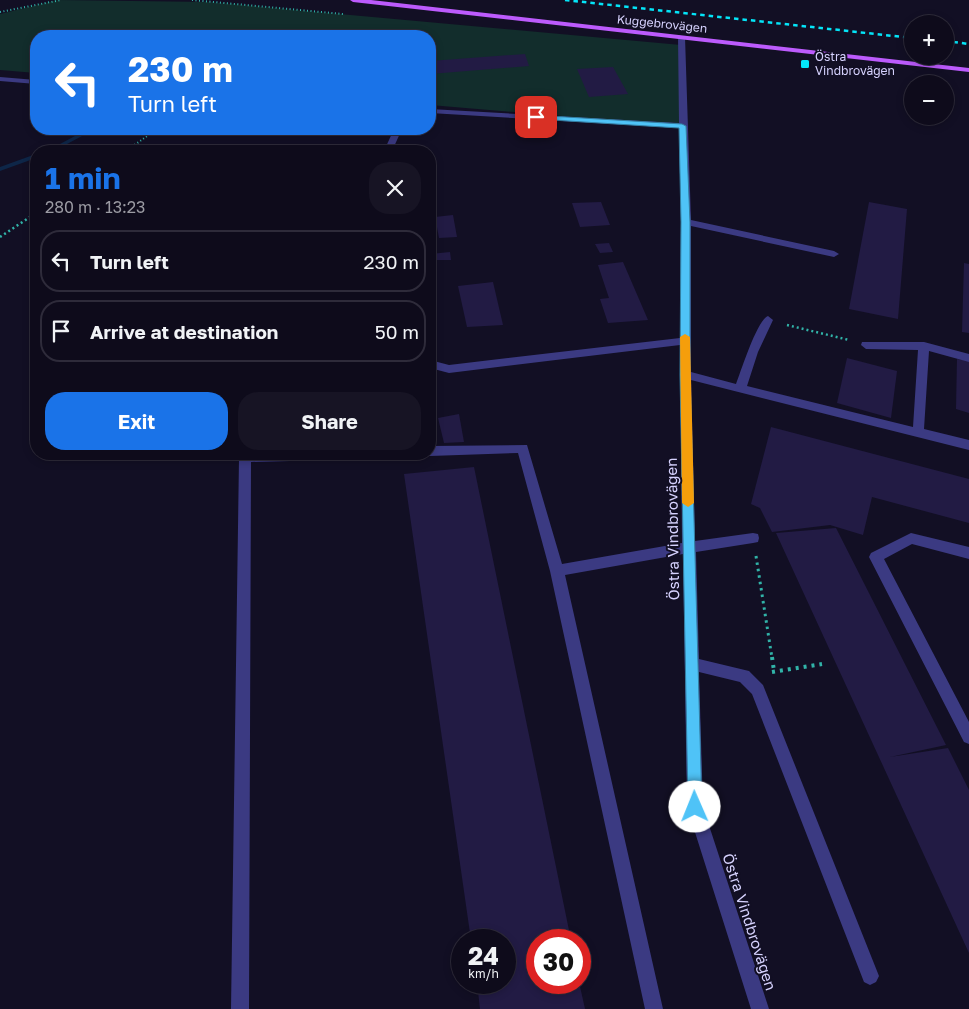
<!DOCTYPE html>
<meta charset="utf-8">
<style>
:root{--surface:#0e0b1b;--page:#171424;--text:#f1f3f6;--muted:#9b9ba3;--line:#2e2b3a;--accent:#1a73e8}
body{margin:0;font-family:"Golos Text",sans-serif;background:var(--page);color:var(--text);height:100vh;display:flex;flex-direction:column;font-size:19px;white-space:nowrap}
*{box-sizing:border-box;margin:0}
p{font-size:16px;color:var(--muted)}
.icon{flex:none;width:28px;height:28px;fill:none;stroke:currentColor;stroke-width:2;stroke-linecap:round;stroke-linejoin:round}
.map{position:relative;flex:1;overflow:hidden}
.side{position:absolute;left:30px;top:145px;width:406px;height:315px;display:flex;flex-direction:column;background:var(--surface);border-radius:20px;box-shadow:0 2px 8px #0003,0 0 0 1px var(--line)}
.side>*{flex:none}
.banner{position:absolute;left:30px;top:30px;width:406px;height:105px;border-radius:20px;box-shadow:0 2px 8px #0003,0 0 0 1px var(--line);background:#1a73e8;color:#fff;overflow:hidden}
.fabs{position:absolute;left:904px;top:15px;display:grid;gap:10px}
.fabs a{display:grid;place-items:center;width:50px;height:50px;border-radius:50%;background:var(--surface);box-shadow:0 2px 8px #0003,0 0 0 1px var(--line);font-size:25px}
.speed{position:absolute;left:451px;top:929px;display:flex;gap:10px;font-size:25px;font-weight:700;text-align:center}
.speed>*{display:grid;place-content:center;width:65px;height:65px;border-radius:50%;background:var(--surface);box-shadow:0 2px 8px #0003,0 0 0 1px var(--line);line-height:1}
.speed small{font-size:12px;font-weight:400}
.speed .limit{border:8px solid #d22;background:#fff;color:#111}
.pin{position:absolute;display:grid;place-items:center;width:42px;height:42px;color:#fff;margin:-21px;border-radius:10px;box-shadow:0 2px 8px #0006}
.me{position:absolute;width:55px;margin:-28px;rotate:359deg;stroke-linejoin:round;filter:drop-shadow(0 0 4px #0008)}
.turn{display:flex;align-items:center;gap:18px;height:105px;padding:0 15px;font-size:22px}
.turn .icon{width:65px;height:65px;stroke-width:2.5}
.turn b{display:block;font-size:35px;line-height:42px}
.round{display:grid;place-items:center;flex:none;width:52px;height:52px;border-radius:20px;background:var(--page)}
.overview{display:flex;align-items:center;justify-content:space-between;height:85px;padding:0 15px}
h1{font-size:30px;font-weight:700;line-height:38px;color:var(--accent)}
.button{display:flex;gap:10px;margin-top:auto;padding:10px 15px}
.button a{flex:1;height:58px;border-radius:20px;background:var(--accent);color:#fff;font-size:20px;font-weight:700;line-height:58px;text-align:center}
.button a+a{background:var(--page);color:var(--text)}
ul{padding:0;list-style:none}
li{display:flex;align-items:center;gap:15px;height:62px;margin:0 10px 8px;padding:0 5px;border:2px solid var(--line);border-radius:20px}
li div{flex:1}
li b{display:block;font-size:19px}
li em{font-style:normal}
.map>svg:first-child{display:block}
.green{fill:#122d2c}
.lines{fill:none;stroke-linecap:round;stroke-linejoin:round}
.stream{fill:#0e2648;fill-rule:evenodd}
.building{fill:#221b44}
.path-far3{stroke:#31b3a8;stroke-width:2;stroke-dasharray:1 2.5;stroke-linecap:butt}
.path-far2{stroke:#31b3a8;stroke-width:2.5;stroke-dasharray:2 3;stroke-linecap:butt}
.path-far1{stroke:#31b3a8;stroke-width:3;stroke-dasharray:2.5 4;stroke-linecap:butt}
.path{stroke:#31b3a8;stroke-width:4;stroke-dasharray:3 5;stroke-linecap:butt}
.minor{fill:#3b3a82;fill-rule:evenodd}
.major{fill:#bc5bfc;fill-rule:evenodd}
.rail{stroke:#04e5f8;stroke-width:2.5;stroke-dasharray:4.5 4;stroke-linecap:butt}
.route{fill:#4fc3f7;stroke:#337fa1}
.slow{fill:#f59e0b}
.poi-dot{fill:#04e5f8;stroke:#120f24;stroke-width:2}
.labels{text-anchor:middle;stroke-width:4;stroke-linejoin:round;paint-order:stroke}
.far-street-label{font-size:12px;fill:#d6d2fe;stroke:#120f24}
.far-poi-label{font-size:12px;fill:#d6d2fe;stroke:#120f24;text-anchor:start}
.street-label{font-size:15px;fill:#d6d2fe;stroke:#120f24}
</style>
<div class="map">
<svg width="969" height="1009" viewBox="0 0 969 1009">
<rect width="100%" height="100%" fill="#120f24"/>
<!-- green -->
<polygon class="green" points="58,0 208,2 681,45 682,126 430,105 430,36 36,36 36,73 0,70 0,14"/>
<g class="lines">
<!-- stream -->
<g class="stream">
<polygon points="88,129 95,129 54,151 47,151"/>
<polygon points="36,154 36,158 0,171 0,167"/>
</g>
</g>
<!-- building -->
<g class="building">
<polygon points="525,54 529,66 430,74 430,61"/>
<polygon points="613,67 628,94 589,97 577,69"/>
<polygon points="601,202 610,225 580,227 572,203"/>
<polygon points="869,202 907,209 898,319 849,309"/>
<polygon points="453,215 457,237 439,238 435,217"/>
<polygon points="609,243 613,252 600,253 595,244"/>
<polygon points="450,252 451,260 433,260 430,254"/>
<polygon points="623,262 648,320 608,323 600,299 609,298 598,265"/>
<polygon points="964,263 969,264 969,333 962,332"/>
<polygon points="493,282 503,325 467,327 458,286"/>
<polygon points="847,358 897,371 891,418 837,403"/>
<polygon points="957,359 969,361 969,413 956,409"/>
<polygon points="459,414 464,442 444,443 438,418"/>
<polygon points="771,427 969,479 969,523 872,497 863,535 830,525 772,532 760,508 751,504"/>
<polygon points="474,467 571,940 538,940 538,982 579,982 585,1009 480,1009 477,982 505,982 505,940 471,940 404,474"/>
<polygon points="836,528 946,745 890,757 948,748 969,790 969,953 776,533"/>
</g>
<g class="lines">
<!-- path-far3 -->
<g class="path-far3">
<polyline points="192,0 343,14"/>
<polyline points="0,12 61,0"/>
<polyline points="126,151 157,129"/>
</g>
<!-- path-far2 -->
<g class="path-far2">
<polyline points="0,237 36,213"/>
<polyline points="787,325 849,340"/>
</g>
<!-- path-far1 -->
<polyline class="path-far1" points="756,556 772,658"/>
<!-- path -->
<g class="path">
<polyline points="772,657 774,671"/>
<polyline points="772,672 822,664"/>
</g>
<!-- minor -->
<g class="minor">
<path d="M678,35L685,37L691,220L834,251L839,254L834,257L691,226V372L736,384C741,371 757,320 768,316L773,320L758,352L747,386L913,427L918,350L866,349L861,345L862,342H924L969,354V362L929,351L924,429L969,440V450L691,380L695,541L753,533L758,534L759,538L758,542L753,543L696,552L699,659L749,671L763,685L879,976L876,982L870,985L864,982L752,694L740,682L699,672L703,807L769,1009H751L687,807L683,554L565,575L663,1009H645L550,571L518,453L430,456L426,454H430V446L527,445L562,564L682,543L680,345L449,373L430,368V360L449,365L680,338L681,222L679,128L430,113V109L679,123Z"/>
<polygon points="0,77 36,80 36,84 0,81"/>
<polygon points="394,129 402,129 392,151 384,151"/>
<polygon points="244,454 368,454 366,457 362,459 251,462 249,1009 231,1009 239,458"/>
<polygon points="911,533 969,547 969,559 912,544 884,559 969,722 969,744 964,742 869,557 871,553"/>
</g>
<!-- major -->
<polygon class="major" points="350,0 371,0 969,68 969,72 353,2"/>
<!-- rail -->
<g class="rail">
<polyline points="565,0 912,38"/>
<polyline points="945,41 969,44"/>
</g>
</g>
<!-- route -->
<polygon class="route" points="533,115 682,124 686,126 690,222 690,375 702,807 700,812 695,814 690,812 688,807 680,375 681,222 679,128 536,119 532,117"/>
<!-- slow -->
<polygon class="slow" points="685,334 690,337 694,503 688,507 682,503 680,337"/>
<!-- markers -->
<rect class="poi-dot" x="800" y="59" width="10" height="10" rx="2.5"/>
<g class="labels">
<!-- far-street labels -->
<g class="far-street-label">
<text transform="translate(662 24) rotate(6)" y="4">Kuggebrovägen</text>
</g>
<!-- far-poi labels -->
<g class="far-poi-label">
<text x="815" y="61">Östra<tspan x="815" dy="14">Vindbrovägen</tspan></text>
</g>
<!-- street labels -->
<g class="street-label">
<text transform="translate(673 529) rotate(-91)" y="5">Östra Vindbrovägen</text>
<text transform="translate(749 922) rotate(72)" y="5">Östra Vindbrovägen</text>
</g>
</g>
</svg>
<div class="fabs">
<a>+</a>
<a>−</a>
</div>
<div class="speed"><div>24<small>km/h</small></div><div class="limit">30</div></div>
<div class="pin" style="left:536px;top:117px;background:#d93025"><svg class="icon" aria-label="arrive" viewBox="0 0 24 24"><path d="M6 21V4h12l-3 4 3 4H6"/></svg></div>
<svg class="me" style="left:695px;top:807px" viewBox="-20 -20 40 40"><circle r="19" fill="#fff"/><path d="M0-13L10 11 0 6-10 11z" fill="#4fc3f7"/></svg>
<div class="banner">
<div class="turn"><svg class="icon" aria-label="left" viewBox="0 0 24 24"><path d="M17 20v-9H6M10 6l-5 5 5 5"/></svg><div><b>230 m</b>Turn left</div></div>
</div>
<section class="side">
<div class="overview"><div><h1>1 min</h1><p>280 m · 13:23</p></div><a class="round"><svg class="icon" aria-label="close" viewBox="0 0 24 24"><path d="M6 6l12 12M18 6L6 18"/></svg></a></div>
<ul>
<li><svg class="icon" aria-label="left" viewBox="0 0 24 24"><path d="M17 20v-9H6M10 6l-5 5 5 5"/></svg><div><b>Turn left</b></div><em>230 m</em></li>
<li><svg class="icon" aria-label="arrive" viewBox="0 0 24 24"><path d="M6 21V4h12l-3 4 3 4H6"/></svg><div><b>Arrive at destination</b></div><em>50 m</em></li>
</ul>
<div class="button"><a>Exit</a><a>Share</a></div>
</section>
</div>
